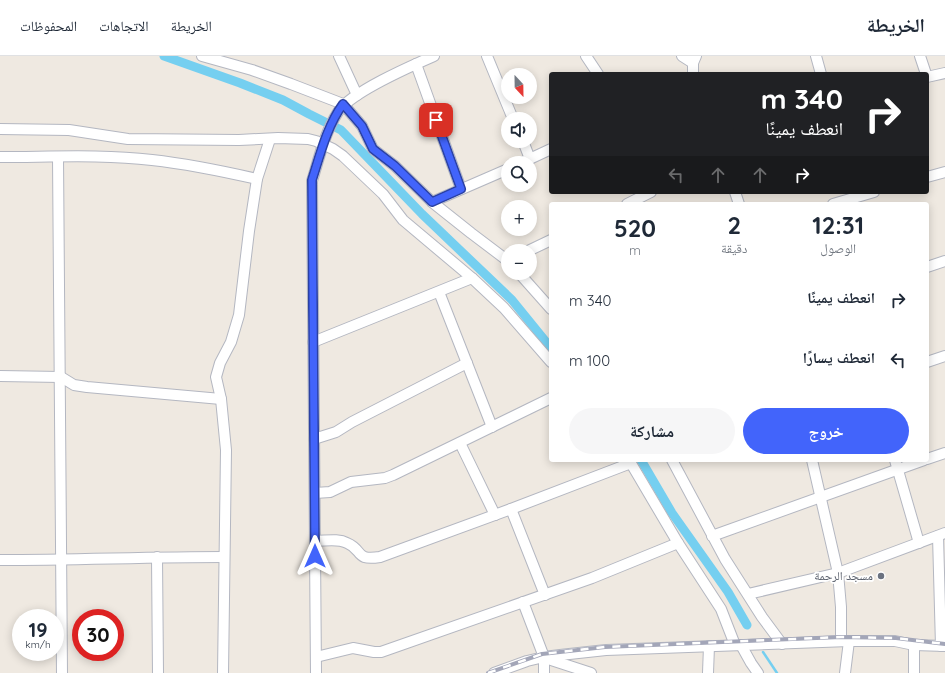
<!DOCTYPE html>
<html lang="ar">
<meta charset="utf-8">
<style>
:root{--surface:#fff;--page:#f6f6f7;--text:#1f2937;--muted:#747a83;--line:#e0e1e3;--accent:#4264fb}
body{margin:0;font-family:Quicksand,"Noto Naskh Arabic",sans-serif;background:var(--page);color:var(--text);direction:rtl;height:100vh;display:flex;flex-direction:column;font-size:15px;white-space:nowrap}
*{box-sizing:border-box;margin:0}
p{font-size:13px;color:var(--muted)}
.icon{flex:none;width:22px;height:22px;fill:none;stroke:currentColor;stroke-width:2;stroke-linecap:round;stroke-linejoin:round}
.map{position:relative;flex:1;overflow:hidden;direction:ltr}
.panel{position:absolute;left:549px;top:146px;width:380px;height:260px;display:flex;flex-direction:column;background:var(--surface);border-radius:4px;box-shadow:0 2px 10px #0003;direction:rtl}
.panel>*{flex:none}
.top-card{position:absolute;left:549px;top:16px;width:380px;height:122px;border-radius:4px;box-shadow:0 2px 10px #0003;direction:rtl;background:#202124;color:#fff;overflow:hidden}
.needle{width:26px;rotate:158deg}
.controls{position:absolute;left:501px;top:12px;display:grid;gap:8px}
.controls a{display:grid;place-items:center;width:36px;height:36px;border-radius:50%;background:var(--surface);box-shadow:0 2px 10px #0003;font-size:20px}
.speed{position:absolute;left:12px;top:553px;display:flex;gap:8px;font-size:20px;font-weight:700;text-align:center}
.speed>*{display:grid;place-content:center;width:52px;height:52px;border-radius:50%;background:var(--surface);box-shadow:0 2px 10px #0003;line-height:1}
.speed small{font-size:10px;font-weight:400}
.speed .limit{border:6px solid #d22;background:#fff;color:#111}
.pin{position:absolute;display:grid;place-items:center;width:34px;height:34px;color:#fff;margin:-17px;border-radius:8px;box-shadow:0 2px 6px #0006}
.me{position:absolute;width:44px;margin:-22px;rotate:0deg;stroke-linejoin:round;filter:drop-shadow(0 0 3px #0008)}
.turn{display:flex;align-items:center;gap:14px;height:84px;padding:0 20px;font-size:18px}
.turn .icon{width:52px;height:52px;stroke-width:2.5}
.turn b{display:block;font-size:28px;line-height:34px}
.lanes{display:flex;align-items:center;height:38px;padding:0 20px;background:#0003;justify-content:center;gap:20px;direction:ltr}
.lanes .off{opacity:.35}
.eta{display:flex;justify-content:space-evenly;align-items:center;height:68px;text-align:center}
.eta b{font-size:24px;font-weight:800;line-height:28px}
.cta{display:flex;gap:8px;margin-top:auto;padding:8px 20px}
.cta a{flex:1;height:46px;border-radius:24px;background:var(--accent);color:#fff;font-size:16px;font-weight:800;line-height:46px;text-align:center}
.cta a+a{background:var(--page);color:var(--text)}
ul{padding:0;list-style:none}
li{display:flex;align-items:center;gap:12px;height:60px;padding:0 20px}
li div{flex:1}
li b{display:block;font-size:15px}
li em{font-style:normal}
header{display:flex;align-items:center;gap:24px;box-sizing:border-box;height:56px;padding:0 20px;background:var(--surface);border-bottom:1px solid var(--line)}
header strong{font-size:19px}
nav{display:flex;gap:22px;margin-inline-start:auto;font-size:14px}
.map>svg:first-child{display:block}
.lines{fill:none;stroke-linecap:round;stroke-linejoin:round}
.stream{stroke:#75cff0;stroke-width:2.5}
.canal{stroke:#75cff0;stroke-width:9}
.minor-casing{stroke:#b4b7c1;stroke-width:12}
.minor{stroke:#fff;stroke-width:10}
.rail-casing{stroke:#a3a6b8;stroke-width:4}
.rail{stroke:#fff;stroke-width:2.5;stroke-dasharray:8;stroke-linecap:butt}
.route-casing{stroke:#2b41a3;stroke-width:10}
.route{stroke:#4264fb;stroke-width:7}
.worship-dot{fill:#6b7280;stroke:#fff;stroke-width:1.5}
.labels{text-anchor:middle;stroke-width:3.5;stroke-linejoin:round;paint-order:stroke}
.worship-label{font-size:12px;fill:#5b616d;stroke:#fff;text-anchor:end}
</style>
<header>
<strong>الخريطة</strong>
<nav><a>الخريطة</a><a>الاتجاهات</a><a>المحفوظات</a></nav>
</header>
<div class="map">
<svg width="945" height="617" viewBox="0 0 945 617">
<rect width="100%" height="100%" fill="#efe9e1"/>
<g class="lines">
<!-- stream -->
<polyline class="stream" points="763,596 777,617"/>
<!-- canal -->
<g class="canal">
<polyline points="164,0 240,27 283,44 309,58 341,74 422,158 512,244 551,292"/>
<polyline points="641,404 672,457 728,536 747,569"/>
</g>
<!-- minor casing -->
<g class="minor-casing">
<g id="minor">
<polyline points="202,0 252,14 291,28 343,48 362,70 373,93 395,110 432,146 471,177 508,205"/>
<polyline points="339,0 357,39"/>
<polyline points="487,0 513,63"/>
<polyline points="586,0 598,18"/>
<polyline points="682,0 693,7"/>
<polyline points="816,0 821,18"/>
<polyline points="920,0 926,18"/>
<polyline points="416,8 461,133"/>
<polyline points="693,18 693,7 696,0"/>
<polyline points="927,21 945,17"/>
<polyline points="0,73 69,74 128,83 239,84 278,82 308,83 316,85 333,93 343,100 383,138 403,164 472,222 504,252 551,306"/>
<polyline points="523,85 530,103"/>
<path d="M0,101C50,101 103,98 152,104C188,108 222,115 257,123"/>
<polyline points="58,101 62,617"/>
<polyline points="521,107 551,93"/>
<polyline points="927,121 945,116"/>
<polyline points="735,136 739,148"/>
<polyline points="432,146 508,113"/>
<polyline points="627,148 651,136"/>
<polyline points="833,148 874,136"/>
<polyline points="528,195 551,184"/>
<polyline points="927,211 945,205"/>
<polyline points="519,217 551,253"/>
<polyline points="439,236 492,371"/>
<polyline points="313,286 472,222"/>
<polyline points="927,306 945,300"/>
<polyline points="0,320 61,321 74,329 87,331 221,343"/>
<polyline points="314,383 336,376 352,366 467,307"/>
<polyline points="460,387 495,459"/>
<polyline points="927,403 945,397"/>
<polyline points="629,404 678,487 721,553 735,589"/>
<polyline points="672,404 725,503 762,561 782,588"/>
<polyline points="812,404 838,517 841,551 841,585"/>
<polyline points="895,404 919,487"/>
<polyline points="315,437 330,436 351,426 385,422 393,419 551,342"/>
<polyline points="511,453 545,539"/>
<polyline points="712,480 924,404"/>
<polyline points="938,480 941,590"/>
<path d="M315,485C326,485 338,482 347,487C364,494 354,505 380,501L511,453L631,407"/>
<polyline points="157,501 158,617"/>
<path d="M0,504C75,504 149,501 224,501"/>
<polyline points="748,538 838,517 945,477"/>
<polyline points="523,546 544,601 544,617"/>
<polyline points="741,589 751,607 758,617"/>
<polyline points="316,601 353,592 374,596 381,596 592,522 678,487"/>
<polyline points="545,602 591,617"/>
<polyline points="223,617 226,394 221,343 216,321 220,307 231,286 239,259 249,175 257,123 270,83"/>
<path d="M316,617L312,125C319,102 325,76 338,56C351,36 411,10 434,0"/>
<polyline points="494,617 527,605 544,601 560,599 606,594 849,585 895,585 914,589 945,590"/>
<polyline points="708,617 709,590"/>
<polyline points="845,617 849,585"/>
<polyline points="914,617 914,589"/>
</g>
</g>
<!-- minor -->
<use href="#minor" class="minor"/>
<!-- rail casing -->
<g class="rail-casing">
<polyline id="rail" points="488,617 542,598 605,591 841,581 896,582 945,588"/>
</g>
<!-- rail -->
<use href="#rail" class="rail"/>
</g>
<g class="lines">
<!-- route casing -->
<g class="route-casing">
<path id="route" d="M315,500L312,124C320,99 327,70 343,48L362,70L373,93L395,110L432,146L461,133L436,64"/>
</g>
<!-- route -->
<use href="#route" class="route"/>
</g>
<!-- markers -->
<circle class="worship-dot" cx="881" cy="520" r="4"/>
<g class="labels">
<!-- worship labels -->
<g class="worship-label">
<text x="873" y="524">مسجد الرحمة</text>
</g>
</g>
</svg>
<div class="controls">
<a><svg class="needle" viewBox="-14 -14 28 28"><path d="M0-13l5 13h-10z" fill="#e53935"/><path d="M0 13l5-13h-10z" fill="#747a83"/></svg></a>
<a><svg class="icon" aria-label="sound" viewBox="0 0 24 24"><path d="M4 9h4l5-4v14l-5-4H4zM17 9q2 3 0 6"/></svg></a>
<a><svg class="icon" aria-label="search" viewBox="0 0 24 24"><circle cx="10" cy="10" r="6"/><path d="M15 15l6 6"/></svg></a>
<a>+</a>
<a>−</a>
</div>
<div class="speed"><div>19<small>km/h</small></div><div class="limit">30</div></div>
<div class="pin" style="left:436px;top:64px;background:#d93025"><svg class="icon" aria-label="arrive" viewBox="0 0 24 24"><path d="M6 21V4h12l-3 4 3 4H6"/></svg></div>
<svg class="me" style="left:315px;top:500px" viewBox="-20 -20 40 40"><path d="M0-17L14 15 0 8-14 15z" fill="#4264fb" stroke="#fff" stroke-width="4"/></svg>
<div class="top-card">
<div class="turn"><svg class="icon" aria-label="right" viewBox="0 0 24 24"><path d="M7 20v-9h11M14 6l5 5-5 5"/></svg><div><b>340 m</b>انعطف يمينًا</div></div>
<div class="lanes"><svg class="icon off" aria-label="left" viewBox="0 0 24 24"><path d="M17 20v-9H6M10 6l-5 5 5 5"/></svg><svg class="icon off" aria-label="ahead" viewBox="0 0 24 24"><path d="M12 20V5M6 11l6-6 6 6"/></svg><svg class="icon off" aria-label="ahead" viewBox="0 0 24 24"><path d="M12 20V5M6 11l6-6 6 6"/></svg><svg class="icon" aria-label="right" viewBox="0 0 24 24"><path d="M7 20v-9h11M14 6l5 5-5 5"/></svg></div>
</div>
<section class="panel">
<div class="eta">
<div><b>12:31</b><p>الوصول</p></div>
<div><b>2</b><p>دقيقة</p></div>
<div><b>520</b><p>m</p></div>
</div>
<ul>
<li><svg class="icon" aria-label="right" viewBox="0 0 24 24"><path d="M7 20v-9h11M14 6l5 5-5 5"/></svg><div><b>انعطف يمينًا</b></div><em>340 m</em></li>
<li><svg class="icon" aria-label="left" viewBox="0 0 24 24"><path d="M17 20v-9H6M10 6l-5 5 5 5"/></svg><div><b>انعطف يسارًا</b></div><em>100 m</em></li>
</ul>
<div class="cta"><a>خروج</a><a>مشاركة</a></div>
</section>
</div>
